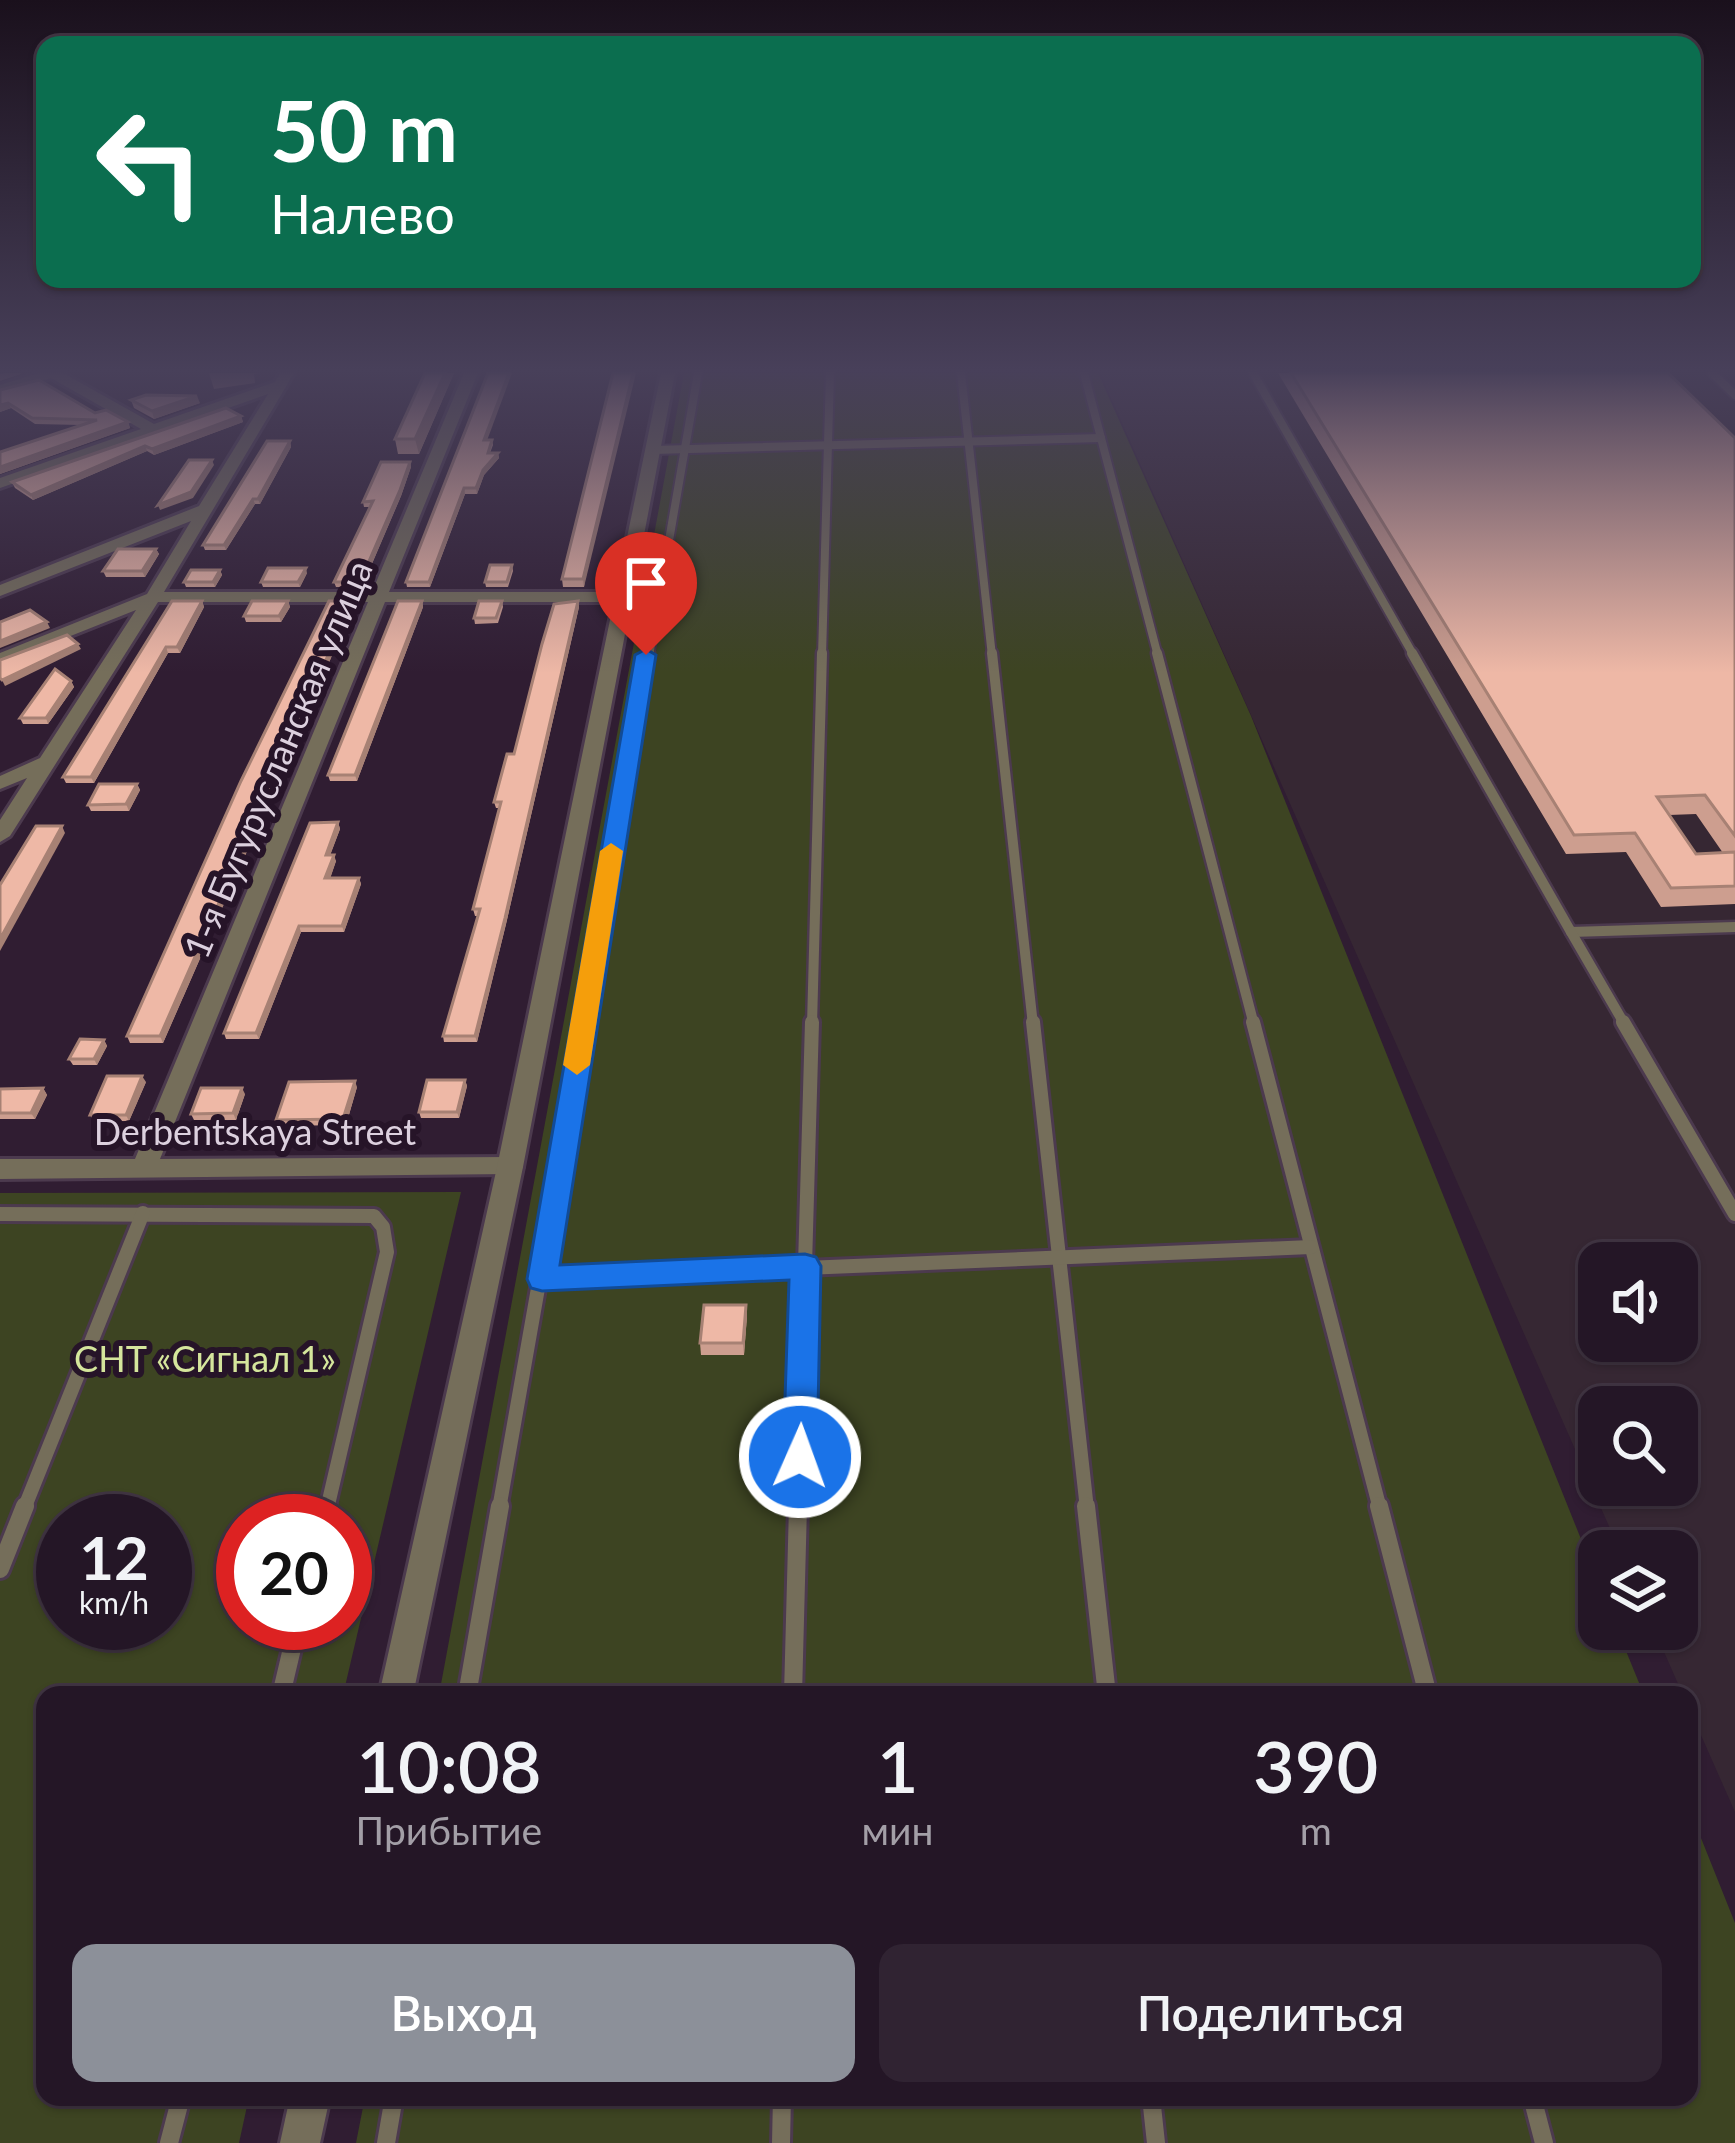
<!DOCTYPE html>
<html lang="ru">
<meta charset="utf-8">
<style>
:root{--surface:#241626;--page:#302332;--text:#f1f3f6;--muted:#a39fa7;--line:#413543;--accent:#8c9099}
body{margin:0;font-family:Lato,sans-serif;background:var(--page);color:var(--text);height:100vh;display:flex;flex-direction:column;font-size:45px;white-space:nowrap}
*{box-sizing:border-box;margin:0}
p{font-size:39px;color:var(--muted)}
.icon{flex:none;width:66px;height:66px;fill:none;stroke:currentColor;stroke-width:2;stroke-linecap:round;stroke-linejoin:round}
.map{position:relative;flex:1;overflow:hidden}
.details{position:absolute;left:36px;top:1686px;width:1662px;height:420px;display:flex;flex-direction:column;background:var(--surface);border-radius:24px;box-shadow:0 3px 9px #0004,0 0 0 3px var(--line)}
.details>*{flex:none}
.hud{position:absolute;left:36px;top:36px;width:1665px;height:252px;border-radius:24px;box-shadow:0 3px 9px #0004,0 0 0 3px var(--line);background:#0b6e4f;color:#fff;overflow:hidden}
.tools{position:absolute;left:1578px;top:1242px;display:grid;gap:24px}
.tools a{display:grid;place-items:center;width:120px;height:120px;border-radius:24px;background:var(--surface);box-shadow:0 3px 9px #0004,0 0 0 3px var(--line);font-size:60px}
.speed{position:absolute;left:36px;top:1494px;display:flex;gap:24px;font-size:60px;font-weight:700;text-align:center}
.speed>*{display:grid;place-content:center;width:156px;height:156px;border-radius:50%;background:var(--surface);box-shadow:0 3px 9px #0004,0 0 0 3px var(--line);line-height:1}
.speed small{font-size:30px;font-weight:400}
.speed .limit{border:18px solid #d22;background:#fff;color:#111}
.pin{position:absolute;display:grid;place-items:center;width:102px;height:102px;color:#fff;margin:-123px -51px;border-radius:50% 50% 50% 0;rotate:-45deg;box-shadow:0 0 12px #0007}
.pin .icon{rotate:45deg}
.me{position:absolute;width:132px;margin:-66px;rotate:2deg;stroke-linejoin:round;filter:drop-shadow(0 0 9px #0008)}
.turn{display:flex;align-items:center;gap:42px;height:252px;padding:0 36px;font-size:54px}
.turn .icon{width:156px;height:156px;stroke-width:2.5}
.turn b{display:block;font-size:84px;line-height:102px}
.eta{display:flex;justify-content:space-evenly;align-items:center;height:204px;text-align:center}
.eta b{font-size:72px;font-weight:600;line-height:84px}
.action{display:flex;gap:24px;margin-top:auto;padding:24px 36px}
.action a{flex:1;height:138px;border-radius:24px;background:var(--accent);color:#fff;font-size:48px;font-weight:600;line-height:138px;text-align:center}
.action a+a{background:var(--page);color:var(--text)}
.map>svg:first-child{display:block}
.industrial{fill:#362733;fill-rule:evenodd}
.green{fill:#3d4422;fill-rule:evenodd}
.lines{fill:none;stroke-linecap:round;stroke-linejoin:round}
.service-far3-casing{stroke:#4c3a4e;stroke-width:12}
.service-far2-casing{stroke:#4c3a4e;stroke-width:15}
.service-far1-casing{stroke:#4c3a4e;stroke-width:20}
.service-casing{stroke:#4c3a4e;stroke-width:24}
.minor-casing{stroke:#4c3a4e;stroke-width:6}
.tertiary-casing{stroke:#4c3a4e;stroke-width:6}
.service-far3{stroke:#756e5a;stroke-width:8}
.service-far2{stroke:#756e5a;stroke-width:10}
.service-far1{stroke:#756e5a;stroke-width:14}
.service{stroke:#756e5a;stroke-width:18}
.minor{fill:#756e5a;fill-rule:evenodd}
.tertiary{fill:#756e5a;fill-rule:evenodd}
.wall{fill:#cd9e8f;fill-rule:evenodd}
.shaded-wall{fill:#a78174}
.building{fill:#eeb8a6;stroke:#a78174;stroke-width:3}
.route{fill:#1a73e8;stroke:#114b97;stroke-width:3}
.slow{fill:#f59e0b}
.labels{text-anchor:middle;stroke-width:12;stroke-linejoin:round;paint-order:stroke}
.street-label{font-size:36px;fill:#dcd0de;stroke:#261428}
.park-label{font-size:36px;fill:#d5e69c;stroke:#261428}
</style>
<div class="map">
<svg width="1735" height="2143" viewBox="0 0 1735 2143">
<rect width="100%" height="100%" fill="#301d32"/>
<!-- industrial -->
<path class="industrial" d="M1100,373H1735V1812L1689,1708V1695H1683L1654,1629H1677V1551H1620ZM1599,1263H1677V1341H1599ZM1599,1407H1677V1485H1599Z"/>
<!-- green -->
<g class="green">
<polygon points="684,373 1098,373 1251,716 1599,1584 1599,1629 1617,1629 1644,1695 439,1695"/>
<path d="M461,1192L343,1695H45V2097H249L239,2143H0V1193ZM63,1521H165V1623H63ZM243,1521H345V1623H243Z"/>
<polygon points="1689,1808 1735,1923 1735,2143 356,2143 365,2097 1689,2097"/>
</g>
<g class="lines">
<!-- service-far3 casing -->
<g class="service-far3-casing">
<g id="service-far3">
<polyline points="961,373 992,656"/>
<polyline points="1084,373 1158,656"/>
<polyline points="1253,373 1414,656"/>
<polyline points="1712,373 1735,395"/>
<polyline points="653,450 1101,438"/>
<polyline points="649,656 698,373"/>
<polyline points="822,656 830,373"/>
</g>
</g>
<!-- service-far2 casing -->
<g class="service-far2-casing">
<g id="service-far2">
<polyline points="992,653 1033,1025"/>
<polyline points="1157,653 1254,1025"/>
<polyline points="1412,653 1571,932 1735,927"/>
<polyline points="1571,932 1625,1025"/>
<polyline points="584,1025 649,653"/>
<polyline points="812,1025 822,653"/>
</g>
</g>
<!-- service-far1 casing -->
<g class="service-far1-casing">
<g id="service-far1">
<polyline points="1033,1022 1087,1509"/>
<polyline points="1253,1022 1380,1509"/>
<polyline points="1623,1022 1735,1214"/>
<polyline points="0,1214 374,1216 383,1227 387,1252 327,1509"/>
<polyline points="542,1279 1311,1247"/>
<polyline points="24,1509 143,1213"/>
<polyline points="499,1509 585,1022"/>
<polyline points="798,1509 812,1022"/>
</g>
</g>
<!-- service casing -->
<g class="service-casing">
<g id="service">
<polyline points="1086,1506 1107,1695"/>
<polyline points="1379,1506 1428,1695"/>
<polyline points="324,1521 327,1506"/>
<polyline points="0,1569 25,1506"/>
<polyline points="281,1695 298,1623"/>
<polyline points="467,1695 500,1506"/>
<polyline points="793,1695 798,1506"/>
<polyline points="1151,2097 1156,2143"/>
<polyline points="1532,2097 1544,2143"/>
<polyline points="169,2143 181,2097"/>
<polyline points="386,2143 394,2097"/>
<polyline points="781,2143 782,2097"/>
</g>
</g>
<!-- minor casing -->
<g class="minor-casing">
<polygon id="minor" points="39,373 63,373 154,424 275,382 280,373 294,373 164,592 372,592 464,373 478,373 389,592 625,592 633,597 625,602 385,602 160,1159 510,1157 519,1160 523,1167 519,1174 0,1179 0,1159 135,1159 368,602 158,602 10,836 0,842 0,820 27,778 0,789 0,776 40,758 136,610 0,664 0,653 147,594 191,521 0,596 0,585 199,506 268,394 0,488 0,478 141,429 51,378 0,394 0,385"/>
</g>
<!-- tertiary casing -->
<g class="tertiary-casing">
<g id="tertiary">
<polygon points="661,373 675,373 523,1167 413,1695 379,1695 497,1167"/>
<polygon points="290,2097 330,2097 320,2143 280,2143"/>
</g>
</g>
<!-- service-far3 -->
<use href="#service-far3" class="service-far3"/>
<!-- service-far2 -->
<use href="#service-far2" class="service-far2"/>
<!-- service-far1 -->
<use href="#service-far1" class="service-far1"/>
<!-- service -->
<use href="#service" class="service"/>
<!-- minor -->
<use href="#minor" class="minor"/>
<!-- tertiary -->
<use href="#tertiary" class="tertiary"/>
</g>
<!-- wall -->
<g class="wall">
<polygon points="425,373 454,373 419,454 398,454 395,439"/>
<polygon points="613,373 584,587 563,587 562,579"/>
<path d="M1278,373H1668L1735,438V904L1661,907L1626,852L1566,854ZM1696,814L1723,853L1696,854L1669,815Z"/>
<polygon points="0,390 128,422 130,428 0,474 0,452 81,425 35,424 11,408 0,412"/>
<polygon points="131,400 200,403 154,419 134,408"/>
<polygon points="241,416 243,422 154,455 147,451 33,500 15,488 12,482"/>
<polygon points="487,440 492,440 493,445 490,453 498,453 499,458 484,475 477,494 465,494 430,587 407,587 406,582"/>
<polygon points="290,441 291,447 260,504 255,504 226,550 205,550 203,545"/>
<polygon points="410,462 411,467 401,496 362,587 336,587 334,582 370,507 364,507 363,502"/>
<polygon points="156,549 159,554 145,577 106,577 103,571"/>
<polygon points="512,565 513,571 508,587 486,587 485,582"/>
<polygon points="220,570 222,575 215,587 186,587 184,582"/>
<polygon points="307,573 300,587 263,587 261,582"/>
<polygon points="202,601 204,607 180,653 168,653 94,783 66,783 63,777"/>
<polygon points="288,601 290,607 281,622 246,622 244,616"/>
<polygon points="422,601 423,607 357,781 330,781 328,775"/>
<polygon points="502,601 503,607 498,623 475,624 474,618"/>
<polygon points="578,601 579,607 506,924 477,1042 444,1042 443,1036 478,916 475,916 473,909 500,808 496,808 494,802"/>
<polygon points="352,607 316,694 163,1043 130,1043 127,1036"/>
<polygon points="71,681 74,687 48,724 23,724 20,718"/>
<polygon points="137,784 140,790 129,811 91,811 88,805"/>
<polygon points="338,822 340,829 330,855 336,861 330,878 359,878 361,884 344,932 301,932 259,1039 226,1039 224,1033"/>
<polygon points="104,1040 107,1046 97,1065 73,1065 69,1059"/>
<polygon points="465,1080 467,1086 459,1118 421,1118 419,1112"/>
<polygon points="146,1082 129,1121 94,1121 90,1115"/>
<polygon points="357,1087 346,1125 279,1126 276,1120"/>
<polygon points="43,1088 47,1095 35,1119 0,1119 0,1089"/>
<polygon points="245,1094 236,1120 194,1120 191,1114"/>
<polygon points="746,1305 747,1316 744,1355 701,1355 700,1343"/>
</g>
<!-- shaded-wall -->
<g class="shaded-wall">
<polygon points="5,373 21,373 21,374 0,381 0,374"/>
<polygon points="209,373 261,373 254,374 255,383 214,389"/>
<polygon points="445,373 454,373 419,454 415,439"/>
<polygon points="509,373 512,373 485,446 484,440"/>
<polygon points="633,373 636,373 584,587 583,579"/>
<polygon points="197,396 200,403 154,419 152,411"/>
<polygon points="8,403 11,408 0,412 0,405"/>
<polygon points="241,416 243,422 154,455 152,449"/>
<polygon points="128,422 130,428 0,474 0,467"/>
<polygon points="290,441 291,447 260,504 258,499"/>
<polygon points="145,446 147,451 33,500 31,495"/>
<polygon points="498,453 499,458 484,475 477,494 476,488 483,470"/>
<polygon points="212,460 214,465 193,498 160,510 158,505"/>
<polygon points="410,462 411,467 401,496 362,587 360,582"/>
<polygon points="464,488 465,494 430,587 429,582"/>
<polygon points="253,499 255,504 226,550 224,545"/>
<polygon points="156,549 159,554 145,577 142,571"/>
<polygon points="306,568 307,573 300,587 298,582"/>
<polygon points="220,570 222,575 215,587 213,582"/>
<polygon points="202,601 204,607 180,653 177,647"/>
<polygon points="288,601 290,607 281,622 279,616"/>
<polygon points="351,601 352,607 316,694 163,1043 160,1036"/>
<polygon points="422,601 423,607 357,781 355,775"/>
<polygon points="578,601 579,607 506,924 477,1042 475,1036"/>
<polygon points="47,622 50,628 0,648 0,641"/>
<polygon points="78,644 81,649 5,686 2,680"/>
<polygon points="166,647 168,653 94,783 91,777"/>
<polygon points="71,681 74,687 48,724 46,718"/>
<polygon points="137,784 140,790 129,811 126,804"/>
<polygon points="338,822 340,829 328,861 326,855"/>
<polygon points="62,826 65,833 0,951 0,939"/>
<polygon points="334,855 336,861 328,885 325,878"/>
<polygon points="359,878 361,884 344,932 342,926"/>
<polygon points="299,926 301,932 259,1039 256,1033"/>
<polygon points="104,1040 107,1046 97,1065 94,1059"/>
<polygon points="142,1076 146,1082 129,1121 126,1115"/>
<polygon points="465,1080 467,1086 459,1118 457,1112"/>
<polygon points="355,1081 357,1087 346,1125 343,1119"/>
<polygon points="43,1088 47,1095 35,1119 31,1113"/>
<polygon points="242,1088 245,1094 236,1120 233,1113"/>
<polygon points="746,1305 747,1316 744,1355 743,1343"/>
</g>
<!-- building -->
<g class="building">
<polygon points="425,373 445,373 415,439 395,439"/>
<polygon points="488,373 509,373 484,440 492,440 488,453 498,453 483,470 476,488 464,488 429,582 406,582"/>
<polygon points="613,373 633,373 583,579 562,579"/>
<polygon points="1291,373 1668,373 1735,438 1735,836 1705,795 1657,797 1696,854 1735,852 1735,886 1671,888 1635,833 1574,835"/>
<polygon points="39,380 95,413 106,410 128,422 0,467 0,452 97,420 32,418 8,403 0,405 0,390"/>
<polygon points="146,395 197,396 152,411 131,400"/>
<polygon points="226,408 241,416 152,449 145,446 31,495 12,482"/>
<polygon points="267,441 290,441 258,499 253,499 224,545 203,545"/>
<polygon points="189,460 212,460 191,492 158,505"/>
<polygon points="381,462 410,462 400,490 360,582 334,582 373,501 363,502"/>
<polygon points="118,549 156,549 142,571 103,571"/>
<polygon points="490,565 512,565 507,582 485,582"/>
<polygon points="268,568 306,568 298,582 261,582"/>
<polygon points="191,570 220,570 213,582 184,582"/>
<polygon points="172,601 202,601 177,647 166,647 91,777 63,777"/>
<polygon points="252,601 288,601 279,616 244,616"/>
<polygon points="329,601 351,601 314,688 160,1036 127,1036 241,781"/>
<polygon points="398,601 422,601 355,775 328,775"/>
<polygon points="479,601 502,601 496,618 474,618"/>
<polygon points="578,601 505,918 475,1036 443,1036 480,909 473,909 501,802 494,802 507,754 514,754 542,644 554,604"/>
<polygon points="30,610 47,622 0,641 0,622"/>
<polygon points="67,635 78,644 2,680 0,678 0,660"/>
<polygon points="55,669 71,681 46,718 20,718"/>
<polygon points="99,784 137,784 126,804 88,805"/>
<polygon points="338,822 326,855 334,855 325,878 359,878 342,926 299,926 256,1033 224,1033 310,823"/>
<polygon points="36,826 62,826 0,939 0,885"/>
<polygon points="80,1039 104,1040 94,1059 69,1059"/>
<polygon points="107,1076 142,1076 126,1115 90,1115"/>
<polygon points="427,1080 465,1080 457,1112 419,1112"/>
<polygon points="355,1081 343,1119 276,1120 289,1082"/>
<polygon points="43,1088 31,1113 0,1113 0,1089"/>
<polygon points="201,1088 242,1088 233,1113 191,1114"/>
<polygon points="704,1305 746,1305 743,1343 700,1343"/>
</g>
<!-- sky -->
<linearGradient id="sky" x2="0" y2="1"><stop stop-color="#1a101c"/><stop offset="0.55" stop-color="#48405a"/><stop offset="1" stop-color="#48405a" stop-opacity="0"/></linearGradient>
<rect width="1735" height="673" fill="url(#sky)"/>
<!-- route -->
<polygon class="route" points="646,649 656,655 560,1265 805,1254 816,1257 821,1266 817,1457 812,1468 800,1472 788,1468 783,1457 789,1280 542,1291 531,1288 527,1279 635,655"/>
<!-- slow -->
<polygon class="slow" points="611,843 623,851 590,1065 577,1075 563,1065 600,851"/>
<g class="labels">
<!-- street labels -->
<g class="street-label">
<text transform="translate(278 759) rotate(-67)" y="13">1-я Бугурусланская улица</text>
<text x="255" y="1145">Derbentskaya Street</text>
</g>
<!-- park labels -->
<g class="park-label">
<text x="205" y="1372">СНТ «Сигнал 1»</text>
</g>
</g>
</svg>
<div class="tools">
<a><svg class="icon" aria-label="sound" viewBox="0 0 24 24"><path d="M4 9h4l5-4v14l-5-4H4zM17 9q2 3 0 6"/></svg></a>
<a><svg class="icon" aria-label="search" viewBox="0 0 24 24"><circle cx="10" cy="10" r="6"/><path d="M15 15l6 6"/></svg></a>
<a><svg class="icon" aria-label="layers" viewBox="0 0 24 24"><path d="M12 4l9 5-9 5-9-5zM3 14l9 5 9-5"/></svg></a>
</div>
<div class="speed"><div>12<small>km/h</small></div><div class="limit">20</div></div>
<div class="pin" style="left:646px;top:655px;background:#d93025"><svg class="icon" aria-label="arrive" viewBox="0 0 24 24"><path d="M6 21V4h12l-3 4 3 4H6"/></svg></div>
<svg class="me" style="left:800px;top:1457px" viewBox="-20 -20 40 40"><circle r="17" fill="#1a73e8" stroke="#fff" stroke-width="3"/><path d="M0-11L8 9 0 5-8 9z" fill="#fff"/></svg>
<div class="hud">
<div class="turn"><svg class="icon" aria-label="left" viewBox="0 0 24 24"><path d="M17 20v-9H6M10 6l-5 5 5 5"/></svg><div><b>50 m</b>Налево</div></div>
</div>
<section class="details">
<div class="eta">
<div><b>10:08</b><p>Прибытие</p></div>
<div><b>1</b><p>мин</p></div>
<div><b>390</b><p>m</p></div>
</div>
<div class="action"><a>Выход</a><a>Поделиться</a></div>
</section>
</div>
